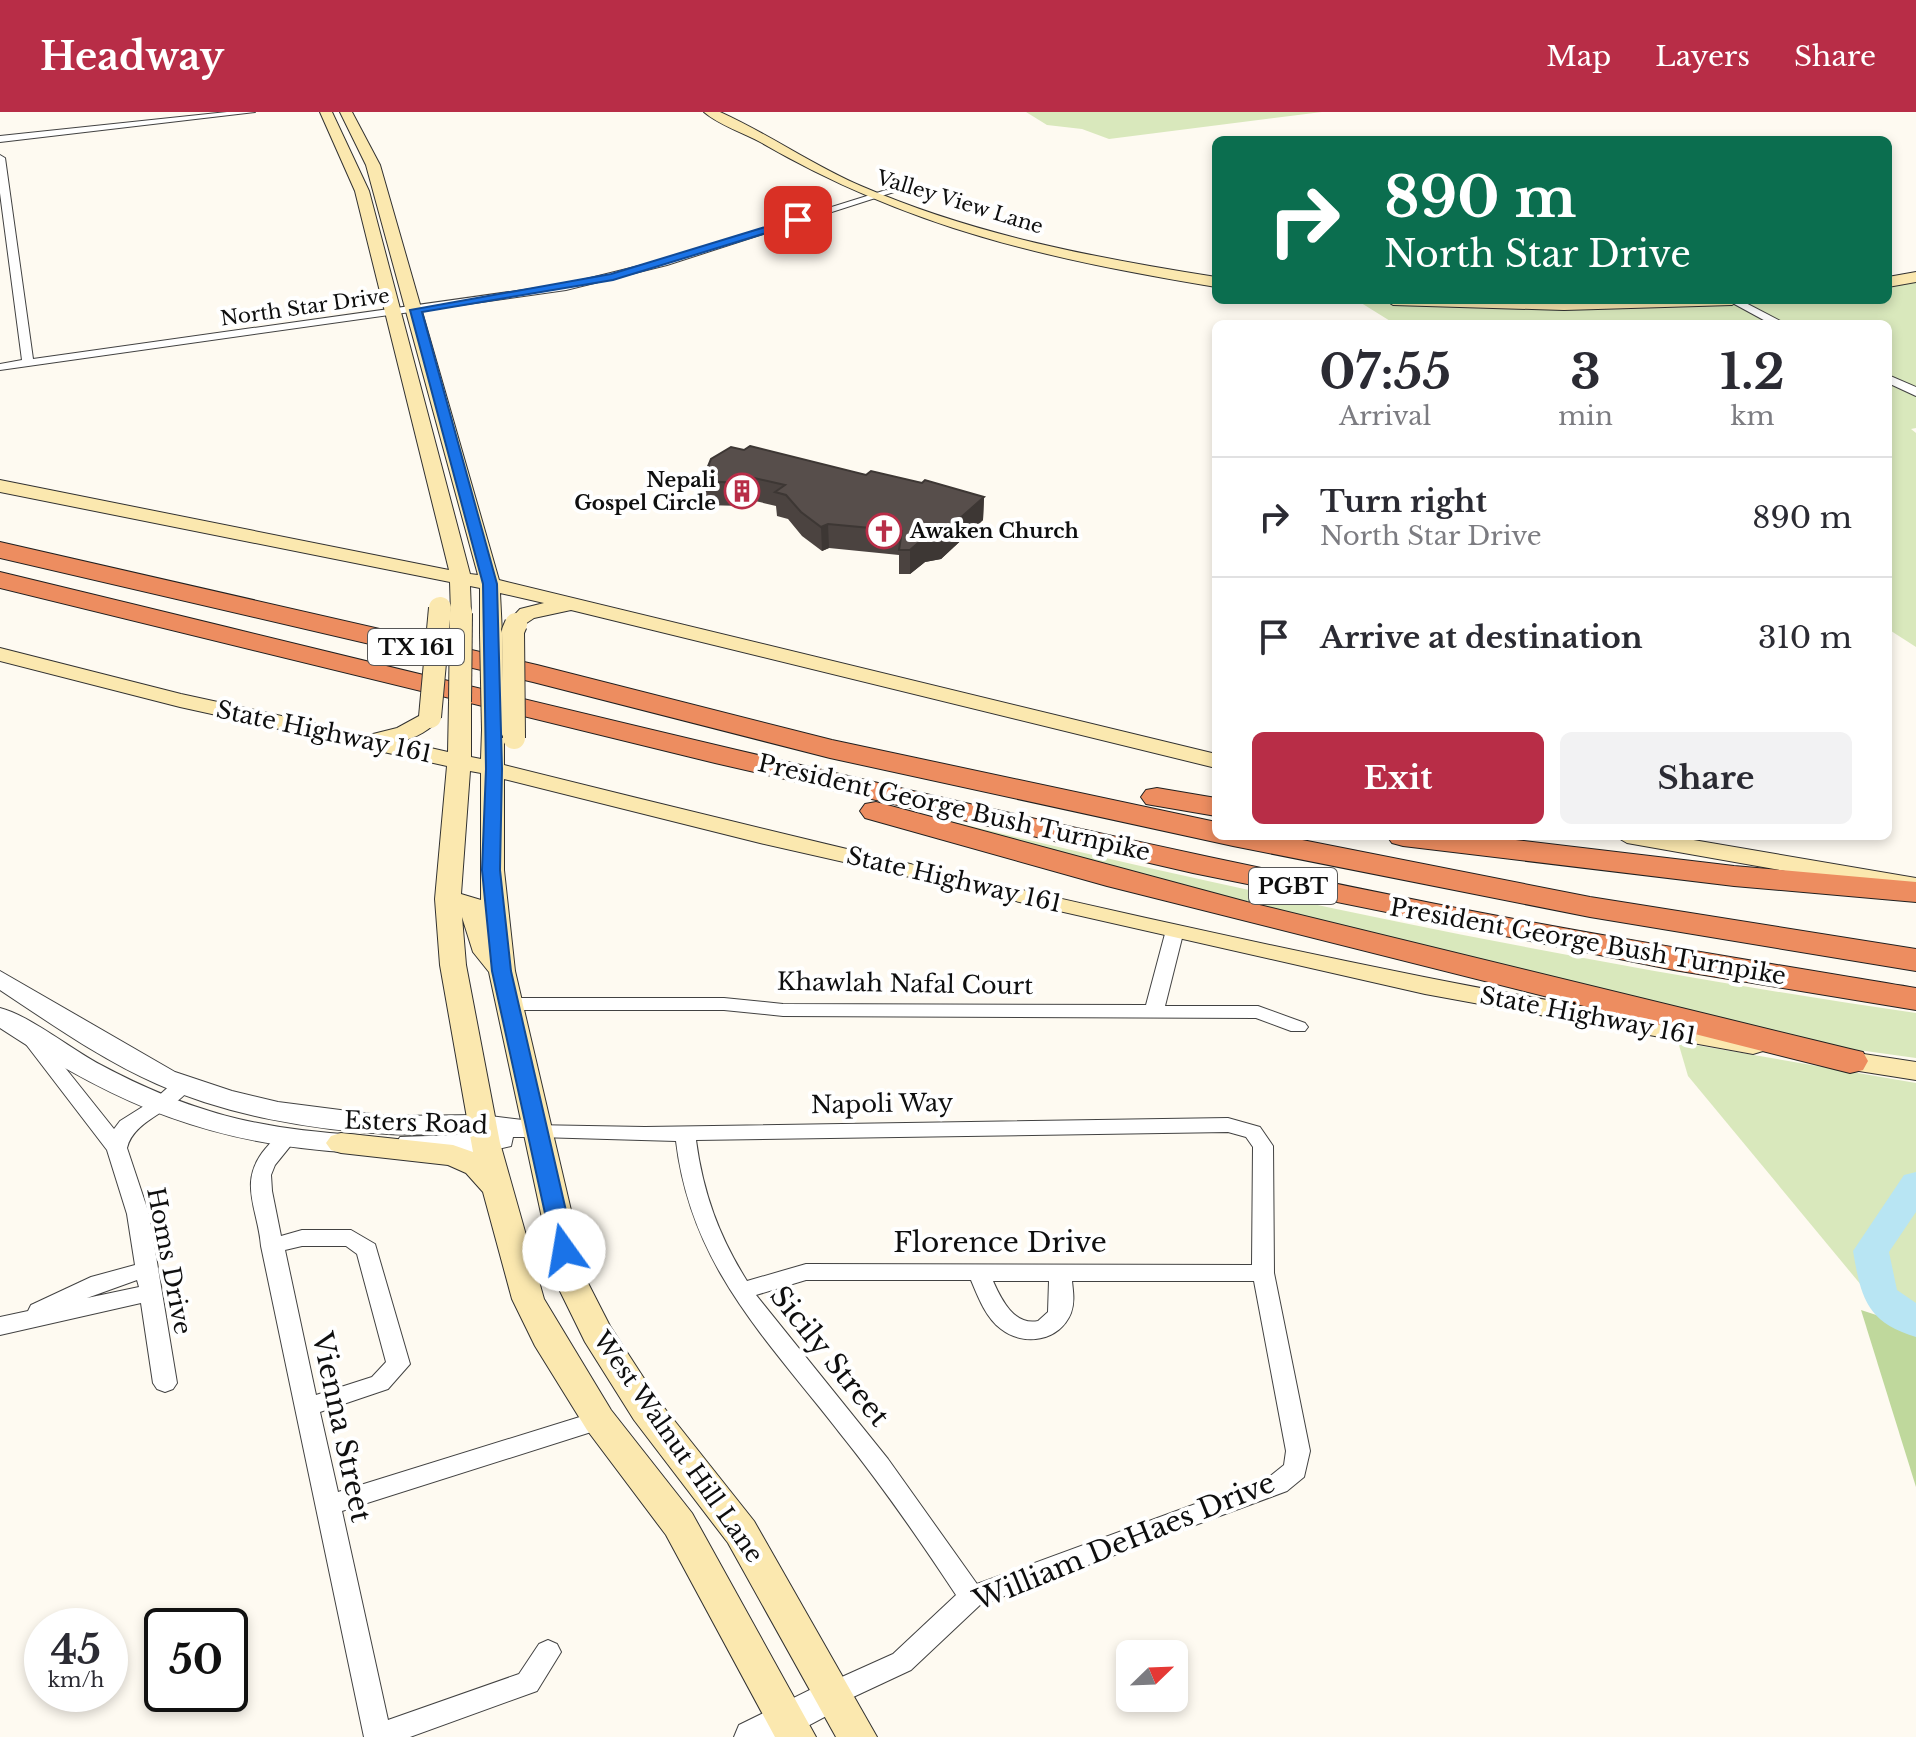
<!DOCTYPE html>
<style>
:root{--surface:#fff;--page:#f2f2f3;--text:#2b2b33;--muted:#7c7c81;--line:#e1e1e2;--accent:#b82d47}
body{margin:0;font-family:"Libre Baskerville",serif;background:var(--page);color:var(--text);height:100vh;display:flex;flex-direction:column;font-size:30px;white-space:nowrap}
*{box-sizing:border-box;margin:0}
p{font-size:26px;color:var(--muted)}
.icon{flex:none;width:44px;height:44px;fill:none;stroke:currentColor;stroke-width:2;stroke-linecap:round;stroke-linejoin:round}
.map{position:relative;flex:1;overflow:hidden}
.sheet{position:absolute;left:1212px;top:208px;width:680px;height:520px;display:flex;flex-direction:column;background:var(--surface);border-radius:12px;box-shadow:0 4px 12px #0003}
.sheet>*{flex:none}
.top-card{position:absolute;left:1212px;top:24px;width:680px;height:168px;border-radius:12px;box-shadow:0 4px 12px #0003;background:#0b6e4f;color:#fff;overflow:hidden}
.needle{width:52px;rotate:67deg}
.fabs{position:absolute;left:1116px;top:1528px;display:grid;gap:16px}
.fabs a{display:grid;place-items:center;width:72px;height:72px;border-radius:12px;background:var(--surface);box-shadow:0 4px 12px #0003;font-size:40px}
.speed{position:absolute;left:24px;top:1496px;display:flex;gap:16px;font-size:40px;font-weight:700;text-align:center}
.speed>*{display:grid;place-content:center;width:104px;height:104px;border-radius:50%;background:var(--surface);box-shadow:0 4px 12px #0003;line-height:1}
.speed small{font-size:20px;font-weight:400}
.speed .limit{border:4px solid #111;border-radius:12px;background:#fff;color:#111}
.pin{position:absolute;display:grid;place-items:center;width:68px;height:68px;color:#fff;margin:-34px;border-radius:16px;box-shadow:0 4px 12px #0006}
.me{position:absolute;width:88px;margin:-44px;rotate:347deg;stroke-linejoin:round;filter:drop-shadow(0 0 6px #0008)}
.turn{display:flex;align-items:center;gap:28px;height:168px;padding:0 40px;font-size:36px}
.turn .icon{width:104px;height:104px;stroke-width:2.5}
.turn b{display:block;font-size:56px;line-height:68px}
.eta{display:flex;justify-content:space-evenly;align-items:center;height:136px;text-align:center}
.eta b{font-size:48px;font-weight:800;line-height:56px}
.cta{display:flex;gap:16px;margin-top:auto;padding:16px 40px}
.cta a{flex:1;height:92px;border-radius:12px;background:var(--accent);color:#fff;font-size:32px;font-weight:800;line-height:92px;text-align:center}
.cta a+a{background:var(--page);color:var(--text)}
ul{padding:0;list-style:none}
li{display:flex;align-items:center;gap:24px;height:120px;padding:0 40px;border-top:2px solid var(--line)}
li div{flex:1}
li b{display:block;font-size:30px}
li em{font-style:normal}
header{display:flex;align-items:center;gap:48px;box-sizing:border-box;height:112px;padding:0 40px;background:var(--accent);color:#fff}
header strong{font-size:38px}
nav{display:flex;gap:44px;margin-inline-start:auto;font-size:28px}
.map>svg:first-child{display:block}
.green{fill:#d9e8bc}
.forest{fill:#bfd89c}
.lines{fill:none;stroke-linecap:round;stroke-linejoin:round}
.river{fill:#b8e5f3;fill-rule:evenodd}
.minor-casing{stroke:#424242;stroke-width:2}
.tertiary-casing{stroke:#424242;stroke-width:2}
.secondary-casing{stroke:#313131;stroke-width:2}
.motorway-casing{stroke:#202020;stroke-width:2}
.minor{fill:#fff;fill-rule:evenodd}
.tertiary{fill:#fff;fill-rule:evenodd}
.secondary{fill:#fbe8af;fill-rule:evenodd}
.motorway{fill:#ed8d60;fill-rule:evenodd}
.secondary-bridge-casing{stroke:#313131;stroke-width:24;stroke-linecap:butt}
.secondary-bridge{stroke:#fbe8af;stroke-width:22}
.wall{fill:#4b4340}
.shaded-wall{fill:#3d3734}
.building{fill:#574e4b;stroke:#3d3734;stroke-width:2}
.route{fill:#1a73e8;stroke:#114b97;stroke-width:2}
.labels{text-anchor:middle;stroke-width:8;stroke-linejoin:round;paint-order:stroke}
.far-street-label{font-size:20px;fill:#0f0f0f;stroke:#fff}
.far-poi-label{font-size:20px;font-weight:bold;fill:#0f0f0f;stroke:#fff;text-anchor:end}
.shield{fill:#fff;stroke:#575757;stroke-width:2}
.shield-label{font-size:22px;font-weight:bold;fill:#0f0f0f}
.street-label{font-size:24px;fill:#0f0f0f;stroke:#fff}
.near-street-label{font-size:28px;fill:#0f0f0f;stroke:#fff}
</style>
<header>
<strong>Headway</strong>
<nav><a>Map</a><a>Layers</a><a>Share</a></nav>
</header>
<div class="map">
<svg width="1916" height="1625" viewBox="0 0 1916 1625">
<rect width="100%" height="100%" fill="#fefaf1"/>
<!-- green -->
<g class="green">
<polygon points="1026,0 1322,0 1109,27 1082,17 1047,13"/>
<polygon points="1916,168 1916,316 1911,317 1916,321 1916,535 1888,517 1888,212 1395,212 1358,189 1474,195 1888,188 1888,173"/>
<path d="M887,694C1227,777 1569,851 1916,901V946L1851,937L1269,800Z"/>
<polygon points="1678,930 1916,971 1916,1215 1876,1191 1688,964"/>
</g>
<!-- forest -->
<polygon class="forest" points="1861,1198 1910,1214 1916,1221 1916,1375"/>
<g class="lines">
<!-- river -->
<path class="river" d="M1916,1060V1100L1889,1140L1897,1178L1916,1191V1225C1866,1210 1861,1185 1853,1139L1904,1063Z"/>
<!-- minor casing -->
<g class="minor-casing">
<g id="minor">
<polygon points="227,0 255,0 0,30 0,24"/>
<polygon points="0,43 5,46 33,247 566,172 659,149 886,78 894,80 667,153 566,178 0,258 0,252 22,248 0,81"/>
<polygon points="1727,188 1740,188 1786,212 1771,212"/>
<polygon points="1888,263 1916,275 1916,284 1888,271"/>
<polygon points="1175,813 1184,818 1165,894 1258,894 1305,911 1308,915 1305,919 1291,919 1256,906 783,904 724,898 510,898 501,892 510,886 724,886 783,892 1146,893 1166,818"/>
<path d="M32,921L39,923L114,1017L120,1009L155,987L175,969H189L192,974C174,1000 134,1007 127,1036L149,1102L177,1271L173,1277L165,1280L157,1277L153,1271L141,1191L0,1223V1205L28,1199L31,1193L91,1165L135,1153L127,1102L107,1038L25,931L22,927ZM137,1168L139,1175L87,1186Z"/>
<path d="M1228,1006L1260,1015L1273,1034L1274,1161L1310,1339L1304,1365L1287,1379L980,1493L911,1558L834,1594L824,1591L821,1582L824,1573L893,1542L956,1483C919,1427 881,1372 839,1320C765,1225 691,1154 676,1029L538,1025L531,1023L528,1018L531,1013L645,1015ZM1228,1020L1246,1025L1253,1035L1252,1153L806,1152L747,1169C719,1124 703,1081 696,1028ZM806,1168H971C978,1185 986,1206 1001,1217C1024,1235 1060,1229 1071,1201C1075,1190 1073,1179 1072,1169H1254L1286,1339L1284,1353L1269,1365L977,1472L888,1347L756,1183ZM993,1169H1049L1048,1200L1038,1209C1014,1214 1001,1187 993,1169Z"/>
<path d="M286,1020L293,1022L296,1027L275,1053L271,1063L272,1079L281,1124L302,1118H351L375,1132L410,1252L388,1277L320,1300L338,1380L599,1299L607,1301L611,1308L607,1315L342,1399L388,1608L519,1562L539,1532L548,1528L557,1532L561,1540L537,1579L410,1625H364L261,1134C258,1096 237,1070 266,1036C272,1029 277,1023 286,1020ZM302,1134H346L357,1142L386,1250L372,1265L316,1283L285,1138Z"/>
</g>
</g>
<!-- tertiary casing -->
<g class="tertiary-casing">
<g id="tertiary">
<path d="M0,859L175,960L232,979L278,990L387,1004L482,1003L548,1011L552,1018L548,1025H513L511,1034L485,1040L410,1041L400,1039L396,1032L400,1025L485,1022C453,1020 420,1024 388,1022C312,1018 226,1003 157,972C102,948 50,911 0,878Z"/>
<path d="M0,896C29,903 72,938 101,953C189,1000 257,1017 357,1023L367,1025L371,1032L367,1039L357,1041C213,1033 120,995 0,916Z"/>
<polygon points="834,1566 847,1571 852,1582 847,1593 787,1625 734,1625 739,1613"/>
</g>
</g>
<!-- secondary casing -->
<g class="secondary-casing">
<g id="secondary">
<polygon points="320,0 332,0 369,79 470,462 478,463 366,53 340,0 352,0 380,53 499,468 1216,642 1216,656 571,498 534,506 516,518 506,512 520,497 544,491 500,481 502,522 491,528 480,522 480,476 470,474 471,501 461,507 451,501 450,470 0,380 0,368 449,458 355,79"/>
<path d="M704,0H720C769,22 812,53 861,74C974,123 1095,146 1216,165V175C1048,147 911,117 762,31C744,21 719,13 704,0Z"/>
<polygon points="1916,160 1916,170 1888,175 1888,165"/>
<polygon points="1385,188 1740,188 1732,193 1564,198 1393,193"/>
<path d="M0,536L181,582L369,623L397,616L430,598L441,605C432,617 415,627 400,629L448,640L449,590L460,583L471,590V645L481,647L482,618L493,611L504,618V653C809,729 1116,803 1424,865C1533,887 1643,904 1753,924L1763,927L1767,933L1763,939L1753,942L1425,882L760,731L504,667V758L515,859L588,1171L610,1214L658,1288L754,1409L877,1625H836L728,1431L634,1308L585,1230L556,1171L489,860L473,840L462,805L466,853L500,1031L544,1187L611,1298L692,1401L816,1625H775L666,1423L587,1318L535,1234L512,1187L483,1080L466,1061L448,1053L341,1041L331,1038L326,1031L331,1024L341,1021L453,1033L473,1040L440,853L435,787L447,654L180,595L0,549ZM470,659L481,661V788L461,782Z"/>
<polygon points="1615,724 1670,724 1916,766 1916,782 1627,731"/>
<polygon points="1831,937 1916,950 1916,968 1821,953 1817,946 1821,939"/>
</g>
</g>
<!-- motorway casing -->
<g class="motorway-casing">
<g id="motorway">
<polygon points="0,430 537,553 832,628 1216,710 1216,724 1282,724 1590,785 1916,837 1916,859 1590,805 1233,734 830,646 533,570 0,446"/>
<path d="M0,460C476,575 951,695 1431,791C1592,823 1754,849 1916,876V898L1674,858L1193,761L715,651L0,476Z"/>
<polygon points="1157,676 1216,686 1216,704 1146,692 1141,685 1146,678"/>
<polygon points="876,690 1247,790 1850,937 1863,940 1868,949 1863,958 1850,961 1107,774 865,706 860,699 865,692"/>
<polygon points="1387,724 1483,724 1734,754 1916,770 1916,790 1734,774 1403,734 1392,731"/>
</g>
</g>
<!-- minor -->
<use href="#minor" class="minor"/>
<!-- tertiary -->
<use href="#tertiary" class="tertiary"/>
<!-- secondary -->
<use href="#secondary" class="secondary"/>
<!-- motorway -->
<use href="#motorway" class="motorway"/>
<!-- secondary-bridge casing -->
<g class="secondary-bridge-casing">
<g id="secondary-bridge">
<polyline points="491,522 493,618"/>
<polyline points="460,590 461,501"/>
<polyline points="430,605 440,496"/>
<polyline points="514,626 513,519 516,512"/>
</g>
</g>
<!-- secondary-bridge -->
<use href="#secondary-bridge" class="secondary-bridge"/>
</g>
<!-- wall -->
<polygon class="wall" points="711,347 866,363 984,385 983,408 941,447 925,450 910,462 899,462 899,443 829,436 822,439 802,424 788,407 777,404 776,394 751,388 742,394 704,393 702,369"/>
<!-- shaded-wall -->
<g class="shaded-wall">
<polygon points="750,365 751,388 742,394 740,371"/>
<polygon points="984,385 983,408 941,447 925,450 910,462 910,438 925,425"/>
<polygon points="828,412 829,436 822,439 821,415"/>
</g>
<!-- building -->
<polygon class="building" points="750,334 866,363 871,359 922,371 925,368 984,385 941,423 925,425 910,438 899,438 902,419 828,412 821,415 801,400 786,383 775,380 785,373 750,365 740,371 702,369 711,347 731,335 744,338"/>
<!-- route -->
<polygon class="route" points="798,105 802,110 613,168 422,200 497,472 502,657 500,758 511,859 575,1138 564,1146 553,1138 492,859 482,758 486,657 483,472 410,198 611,162"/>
<!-- icons -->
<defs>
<g id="building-ring" transform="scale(1.8)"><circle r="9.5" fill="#fff" stroke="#b82d47" stroke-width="1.5"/><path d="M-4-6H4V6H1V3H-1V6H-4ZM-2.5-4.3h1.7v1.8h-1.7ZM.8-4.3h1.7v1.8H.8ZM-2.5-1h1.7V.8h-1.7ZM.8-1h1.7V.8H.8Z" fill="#b82d47"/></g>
<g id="church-ring" transform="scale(1.8)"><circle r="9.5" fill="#fff" stroke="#b82d47" stroke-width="1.5"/><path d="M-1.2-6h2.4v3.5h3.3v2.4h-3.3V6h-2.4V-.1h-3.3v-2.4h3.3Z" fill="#b82d47"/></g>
</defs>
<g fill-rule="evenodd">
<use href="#building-ring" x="742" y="379"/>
<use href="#church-ring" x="884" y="419"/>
</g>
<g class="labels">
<!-- far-street labels -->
<g class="far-street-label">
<text transform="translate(960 90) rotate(17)" y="7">Valley View Lane</text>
<text transform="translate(305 195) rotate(-8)" y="7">North Star Drive</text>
</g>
<!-- far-poi labels -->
<g class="far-poi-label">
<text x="716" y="375">Nepali<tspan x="716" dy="23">Gospel Circle</tspan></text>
<text x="910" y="426" text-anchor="start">Awaken Church</text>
</g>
<!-- shield labels -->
<g class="shield">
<rect x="368" y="517" width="96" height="36" rx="6"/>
<rect x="1249" y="756" width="88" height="36" rx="6"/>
</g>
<g class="shield-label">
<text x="416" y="543">TX 161</text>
<text x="1293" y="782">PGBT</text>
</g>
<!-- street labels -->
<g class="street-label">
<text transform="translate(324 620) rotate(12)" y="8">State Highway 161</text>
<text transform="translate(954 696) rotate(13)" y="8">President George Bush Turnpike</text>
<text transform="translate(954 768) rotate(13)" y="8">State Highway 161</text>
<text transform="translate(1588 830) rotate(10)" y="8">President George Bush Turnpike</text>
<text transform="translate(905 872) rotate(1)" y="8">Khawlah Nafal Court</text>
<text transform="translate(1588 904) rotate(11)" y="8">State Highway 161</text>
<text transform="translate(882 992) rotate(-1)" y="8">Napoli Way</text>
<text transform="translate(416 1011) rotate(2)" y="8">Esters Road</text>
<text transform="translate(169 1149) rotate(79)" y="8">Homs Drive</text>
<text transform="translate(678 1335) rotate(55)" y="8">West Walnut Hill Lane</text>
</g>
<!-- near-street labels -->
<g class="near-street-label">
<text x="1000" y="1140">Florence Drive</text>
<text transform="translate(830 1244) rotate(51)" y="10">Sicily Street</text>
<text transform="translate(342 1315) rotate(78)" y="10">Vienna Street</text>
<text transform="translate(1124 1429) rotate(-22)" y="10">William DeHaes Drive</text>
</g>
</g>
</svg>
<div class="fabs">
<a><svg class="needle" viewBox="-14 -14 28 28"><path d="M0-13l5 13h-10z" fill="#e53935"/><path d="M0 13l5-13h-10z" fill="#7c7c81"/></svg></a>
</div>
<div class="speed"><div>45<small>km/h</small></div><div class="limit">50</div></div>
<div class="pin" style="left:798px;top:108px;background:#d93025"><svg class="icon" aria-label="arrive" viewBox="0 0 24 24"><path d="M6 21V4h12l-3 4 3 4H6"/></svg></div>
<svg class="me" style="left:564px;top:1138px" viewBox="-20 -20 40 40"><circle r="19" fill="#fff"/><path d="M0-13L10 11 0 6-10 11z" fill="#1a73e8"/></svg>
<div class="top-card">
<div class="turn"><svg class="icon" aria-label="right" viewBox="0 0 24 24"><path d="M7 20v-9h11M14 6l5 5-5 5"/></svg><div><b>890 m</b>North Star Drive</div></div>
</div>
<section class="sheet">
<div class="eta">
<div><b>07:55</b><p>Arrival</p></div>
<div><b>3</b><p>min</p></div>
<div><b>1.2</b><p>km</p></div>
</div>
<ul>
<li><svg class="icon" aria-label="right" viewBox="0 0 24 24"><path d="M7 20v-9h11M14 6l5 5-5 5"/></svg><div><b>Turn right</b><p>North Star Drive</p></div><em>890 m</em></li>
<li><svg class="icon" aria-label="arrive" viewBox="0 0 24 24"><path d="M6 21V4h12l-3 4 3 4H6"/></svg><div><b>Arrive at destination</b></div><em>310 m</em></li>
</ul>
<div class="cta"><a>Exit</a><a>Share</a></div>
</section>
</div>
